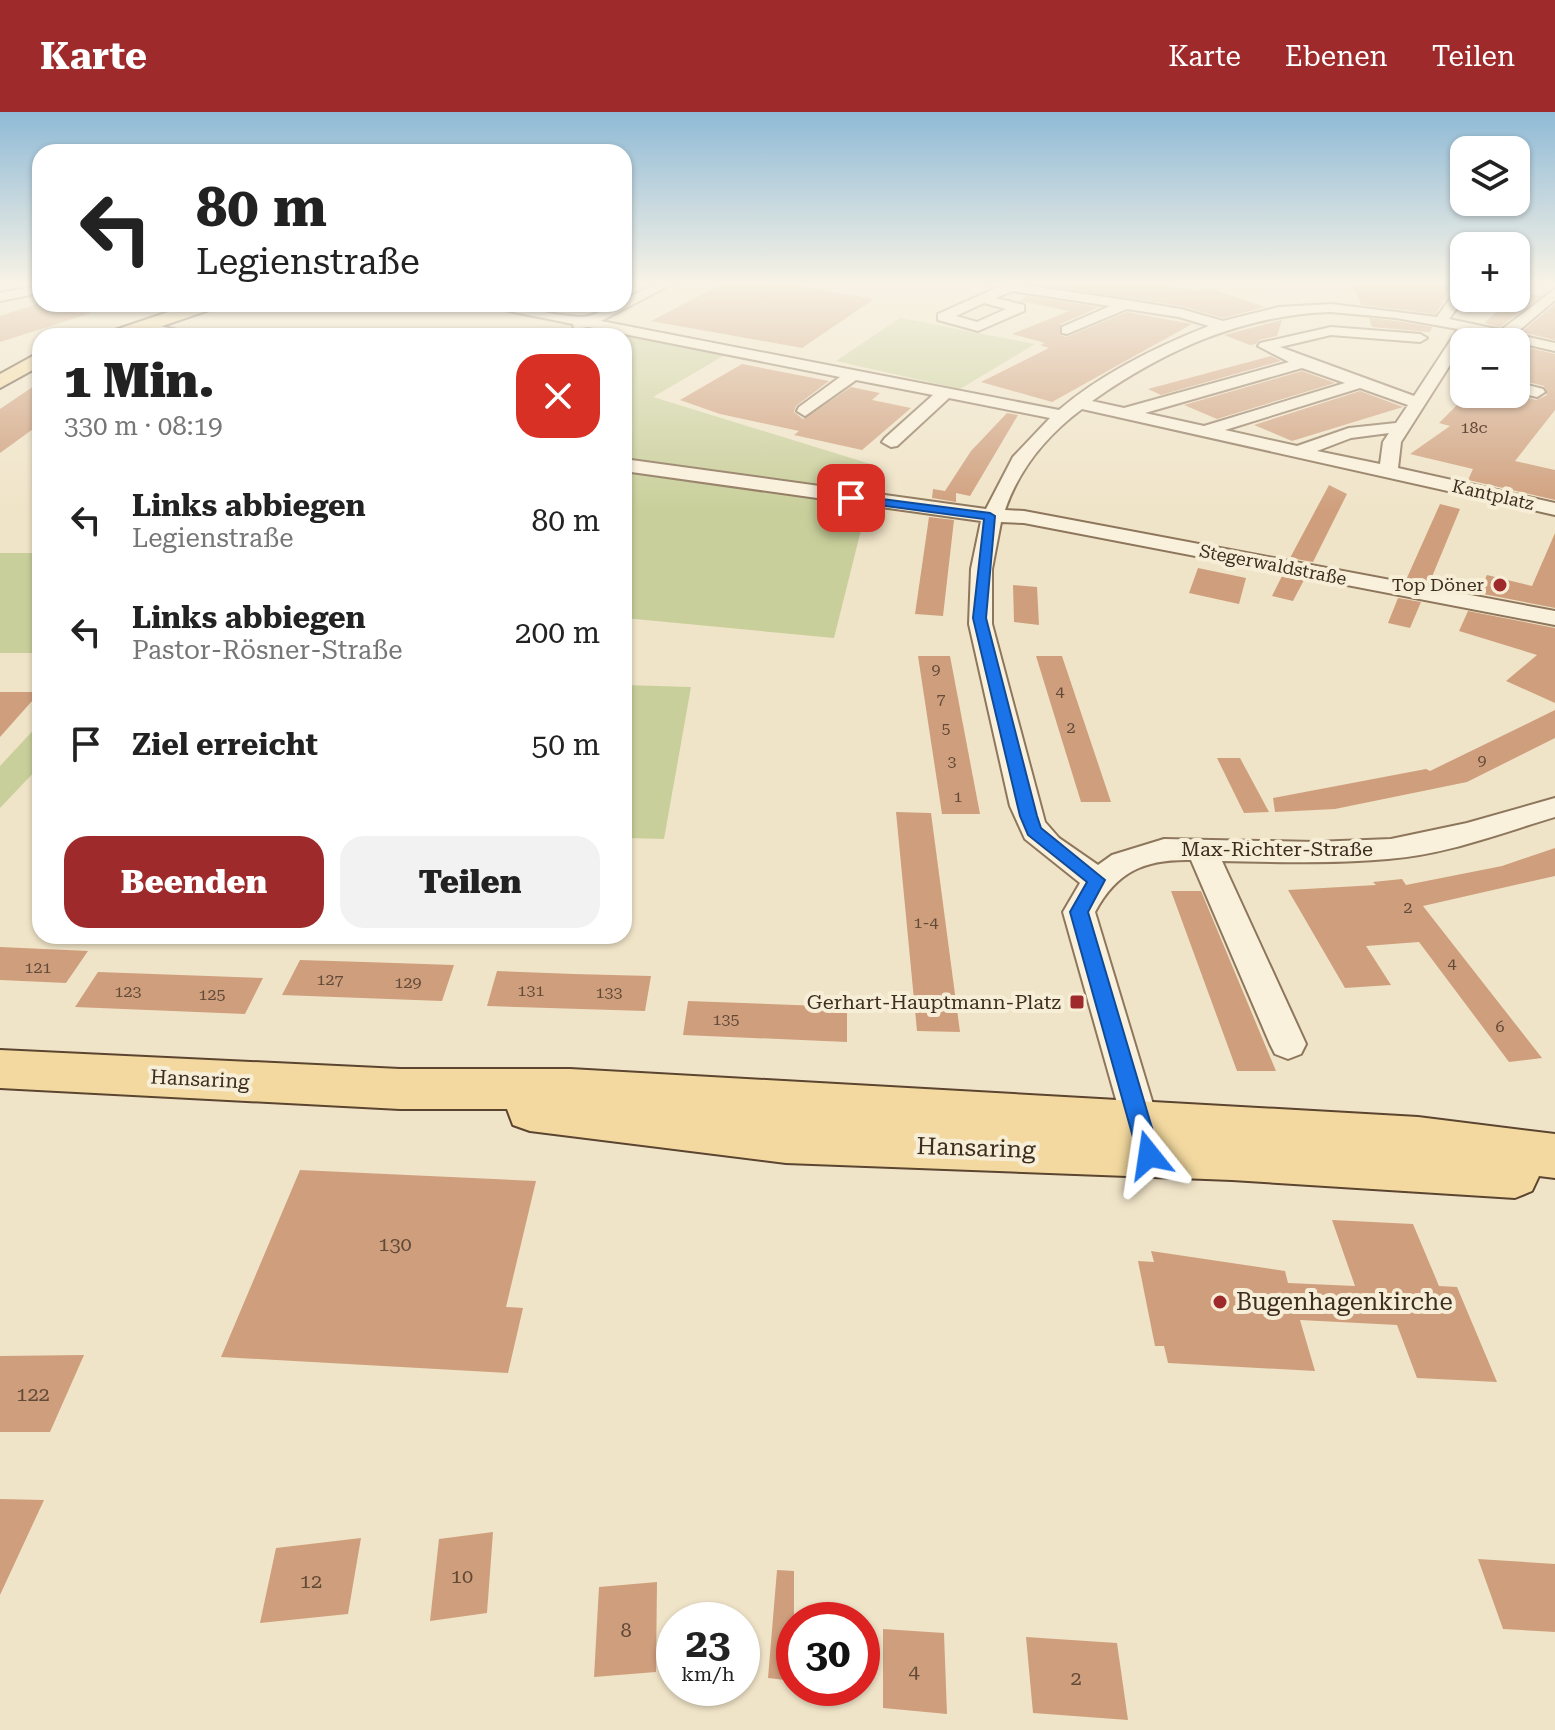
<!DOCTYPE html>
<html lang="de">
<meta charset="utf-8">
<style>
:root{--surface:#fff;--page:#f2f2f2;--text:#222;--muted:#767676;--accent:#9e2a2b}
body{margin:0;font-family:"Roboto Serif",serif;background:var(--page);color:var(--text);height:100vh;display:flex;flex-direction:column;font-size:30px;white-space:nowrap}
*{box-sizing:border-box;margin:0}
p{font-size:26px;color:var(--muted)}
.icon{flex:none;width:44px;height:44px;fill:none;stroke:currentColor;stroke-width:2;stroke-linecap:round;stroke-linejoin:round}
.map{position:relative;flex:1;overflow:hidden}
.side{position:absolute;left:32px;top:216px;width:600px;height:616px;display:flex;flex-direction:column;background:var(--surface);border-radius:24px;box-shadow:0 2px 6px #0004}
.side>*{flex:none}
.guide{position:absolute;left:32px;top:32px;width:600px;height:168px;border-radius:24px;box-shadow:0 2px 6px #0004;background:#fff;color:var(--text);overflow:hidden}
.fabs{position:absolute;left:1450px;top:24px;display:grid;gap:16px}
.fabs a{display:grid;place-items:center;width:80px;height:80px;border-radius:16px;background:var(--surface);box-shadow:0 2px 6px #0004;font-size:40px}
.speed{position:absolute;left:656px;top:1490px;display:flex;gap:16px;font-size:40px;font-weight:700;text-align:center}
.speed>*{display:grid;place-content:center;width:104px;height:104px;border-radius:50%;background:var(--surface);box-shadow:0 2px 6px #0004;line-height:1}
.speed small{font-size:20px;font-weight:400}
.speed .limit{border:12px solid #d22;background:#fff;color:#111}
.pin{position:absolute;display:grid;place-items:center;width:68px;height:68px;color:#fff;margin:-34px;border-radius:16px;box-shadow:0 4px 12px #0006}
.me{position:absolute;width:88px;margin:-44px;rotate:345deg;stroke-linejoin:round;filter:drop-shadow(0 0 6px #0008)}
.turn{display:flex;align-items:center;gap:28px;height:168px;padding:0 32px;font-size:36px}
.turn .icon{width:104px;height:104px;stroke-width:2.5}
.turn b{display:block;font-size:56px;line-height:68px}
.round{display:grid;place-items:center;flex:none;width:84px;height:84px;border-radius:24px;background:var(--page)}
.summary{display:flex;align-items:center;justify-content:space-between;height:136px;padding:0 32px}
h1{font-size:48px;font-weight:800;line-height:60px}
.action{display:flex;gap:16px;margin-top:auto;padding:16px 32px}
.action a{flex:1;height:92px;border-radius:24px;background:var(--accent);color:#fff;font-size:32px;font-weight:800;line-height:92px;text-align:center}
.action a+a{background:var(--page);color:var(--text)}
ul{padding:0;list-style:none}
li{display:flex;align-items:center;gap:24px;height:112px;padding:0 32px}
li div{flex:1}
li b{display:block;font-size:30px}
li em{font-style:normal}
header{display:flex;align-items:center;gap:48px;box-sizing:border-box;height:112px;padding:0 40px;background:var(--accent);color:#fff}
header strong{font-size:38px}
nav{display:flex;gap:44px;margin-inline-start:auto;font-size:28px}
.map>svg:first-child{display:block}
.green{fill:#c9cf9b}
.building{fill:#cf9f7d}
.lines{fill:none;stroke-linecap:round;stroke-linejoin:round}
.minor-casing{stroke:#8d765c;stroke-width:4}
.major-casing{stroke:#5b4430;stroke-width:4}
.minor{fill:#faf1dc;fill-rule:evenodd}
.major{fill:#f3d9a0;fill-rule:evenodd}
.route{fill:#1a73e8;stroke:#114b97;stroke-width:2}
.poi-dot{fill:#9e2a2b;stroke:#f7eed8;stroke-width:3}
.labels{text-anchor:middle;stroke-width:8;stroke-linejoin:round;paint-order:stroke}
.number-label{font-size:16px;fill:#624a37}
.far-street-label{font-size:18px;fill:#3d2e20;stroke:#f7eed8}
.far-poi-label{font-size:18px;fill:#3d2e20;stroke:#f7eed8;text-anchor:end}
.street-label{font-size:20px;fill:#3d2e20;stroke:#f7eed8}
.poi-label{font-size:20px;fill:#3d2e20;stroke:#f7eed8;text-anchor:end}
.near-number-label{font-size:20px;fill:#624a37}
.near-street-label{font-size:24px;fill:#3d2e20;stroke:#f7eed8}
.near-poi-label{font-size:24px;fill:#3d2e20;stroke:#f7eed8;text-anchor:start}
</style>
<header>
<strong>Karte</strong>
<nav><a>Karte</a><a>Ebenen</a><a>Teilen</a></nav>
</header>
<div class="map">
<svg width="1555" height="1618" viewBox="0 0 1555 1618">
<rect width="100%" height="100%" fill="#f0e4c8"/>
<!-- green -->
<g class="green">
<polygon points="900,206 1035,232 960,277 836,249"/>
<polygon points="624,224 725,243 653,285 877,354 834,526 624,506"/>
<rect x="0" y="441" width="40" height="100"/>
<polygon points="624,573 691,575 664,727 624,726"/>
<polygon points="40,611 40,654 0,696 0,654"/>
</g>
<!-- building -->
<g class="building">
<polygon points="722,172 786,172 874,187 802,236 651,209"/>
<polygon points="1157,172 1197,179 1210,176 1265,195 1223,206 1181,194 1042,173"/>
<polygon points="1353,172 1452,172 1436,202 1361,193"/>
<polygon points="1520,180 1541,184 1500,215 1484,211"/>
<polygon points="1026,184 1099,195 1061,212 1060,223 1066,225 1127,200 1192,212 1052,290 981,270 1049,236 1040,233 1045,231 1012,222 1069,199 1020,189"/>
<polygon points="40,191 91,201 0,230 0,204"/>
<polygon points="1555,192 1555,228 1522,220"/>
<polygon points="1369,206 1396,209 1432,215 1430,220 1372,215"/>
<polygon points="1282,208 1277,224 1259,228 1256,232 1250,233 1224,223"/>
<polygon points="1516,233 1555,242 1555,298 1515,349 1555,358 1555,388 1468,368 1473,357 1410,342 1450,314 1439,311 1468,282 1514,282 1536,288 1547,283 1544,274 1516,267"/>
<polygon points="1271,244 1281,249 1161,283 1148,277"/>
<polygon points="742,252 829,269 796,294 794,300 803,307 851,275 880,281 872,288 911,296 862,338 794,323 799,319 720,302 680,288"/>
<polygon points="1302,259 1335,271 1217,307 1184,293"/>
<polygon points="40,270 40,312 0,341 0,297"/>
<polygon points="1360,279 1403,295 1292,329 1254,313"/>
<polygon points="1007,301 1018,303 970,384 956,381 956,390 932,386 933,377 945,379 971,339"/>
<polygon points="1329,373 1347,382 1313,450 1290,446"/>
<polygon points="1440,392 1460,397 1429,472 1406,468"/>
<polygon points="929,405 954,408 943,504 915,502"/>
<polygon points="1555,421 1555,496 1478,481 1487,463 1532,474"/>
<polygon points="1198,456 1246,466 1239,492 1189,481"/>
<polygon points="1282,464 1304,468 1293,489 1272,484"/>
<polygon points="1013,473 1037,475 1039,513 1014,510"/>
<polygon points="1398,486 1421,490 1410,516 1388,511"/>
<polygon points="1468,499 1555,516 1555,591 1506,569 1537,543 1459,519"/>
<polygon points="918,544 950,544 980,702 942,702"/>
<polygon points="1036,544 1062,544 1111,690 1081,690"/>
<polygon points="0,580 40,580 0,625"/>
<polygon points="1555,598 1555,626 1467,670 1335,697 1275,700 1273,686 1426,657 1430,659"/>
<polygon points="1217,646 1240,646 1269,700 1244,701"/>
<polygon points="896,700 931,701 960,920 917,919"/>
<polygon points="1555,736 1555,764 1423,794 1542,946 1509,950 1419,830 1366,834 1391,873 1345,876 1288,778 1376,773 1373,770 1402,767 1406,773 1502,754"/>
<polygon points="1171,779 1201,779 1276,959 1237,959"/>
<polygon points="0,835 88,839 66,871 0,868"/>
<polygon points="300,848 365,850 454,853 442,889 282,883"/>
<polygon points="497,859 574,862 651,864 645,899 487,894"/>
<polygon points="98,860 181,863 263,866 245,902 75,895"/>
<polygon points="688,889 847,895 847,930 683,923"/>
<polygon points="300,1058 536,1069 506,1195 523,1196 508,1261 221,1245"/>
<polygon points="1332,1108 1413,1112 1439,1174 1457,1175 1497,1270 1417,1266 1397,1213 1300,1208 1315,1259 1168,1251 1164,1234 1155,1234 1138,1149 1154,1150 1151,1139 1285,1159 1288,1171 1355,1174"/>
<polygon points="84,1243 50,1320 0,1320 0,1244"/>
<polygon points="0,1387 44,1388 0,1483"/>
<polygon points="493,1420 487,1501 430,1509 439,1427"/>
<polygon points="361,1426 348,1502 260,1511 276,1436"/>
<polygon points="1478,1447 1555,1452 1555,1520 1503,1517"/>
<polygon points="777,1458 794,1459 794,1569 768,1566"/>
<polygon points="657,1470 656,1560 594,1565 599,1475"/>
<polygon points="883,1517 944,1521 947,1602 883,1596"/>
<polygon points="1026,1525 1117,1531 1128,1608 1033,1601"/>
</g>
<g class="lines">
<!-- minor casing -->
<g class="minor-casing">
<g id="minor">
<path d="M657,172H672L601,209L1059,298C1102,261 1158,234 1209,214L1179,205L1127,197L1067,222L1062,221V215L1110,194L1012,179L996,186L1024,193V199L978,219L938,208V202L996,176L989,172H1017L1126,188L1181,197L1223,209L1279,195L1331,192L1437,205L1459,174L1464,173V186L1449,207L1501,218L1555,177V188L1515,222L1555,231V239L1471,220L1401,330L1398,356L1555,391V403L1082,297C1047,323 1019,357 1005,398L1024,399L1555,499V513L1024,411L1001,410L992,457V512L1045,710L1059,726L1098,753L1112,743L1164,727L1315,730L1391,727L1467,711L1555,686V705C1501,721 1445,743 1388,747C1333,752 1277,750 1222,749L1306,932L1301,942L1288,947L1275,942L1270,932L1191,748C1145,747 1117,759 1095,800L1165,1032L1160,1044L1146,1049L1132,1044L1063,800L1080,771L1025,727L1010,694L969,512L971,457L981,409L624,359V347L986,397L1013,345L1050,306L949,286L897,334L891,335L882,330L885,326L933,283L856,268L805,304L797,299L799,295L840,265L589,215L574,217L573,212L494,196L487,192C520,192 550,204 582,205C596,205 609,192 624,192V187ZM984,191L1006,197L977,210L956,204ZM1331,200L1396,206L1458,217L1414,284L1280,235L1331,223L1420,230L1427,226L1420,222L1331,215L1260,231L1258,234L1289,250L1124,296L1092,289C1165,238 1242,203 1331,200ZM1302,256L1345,271L1204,314L1145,301ZM1360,276L1408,293L1396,311L1349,316L1297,334L1225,318ZM1389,321L1383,330L1380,352L1317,339L1351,326Z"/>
<polygon points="40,173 40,181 0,189 0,181"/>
<polygon points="144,210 189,221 191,224 167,224 139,217 139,211"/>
<polygon points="1516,270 1543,277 1545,280 1537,285 1516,280"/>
</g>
</g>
<!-- major casing -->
<g class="major-casing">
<g id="major">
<polygon points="192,192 217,192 215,196 133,224 106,224 109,220"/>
<polygon points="40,240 40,254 0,276 0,262"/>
<polygon points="0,938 400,957 570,957 1418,1005 1555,1022 1555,1066 1539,1064 1532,1079 1515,1086 1232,1068 786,1051 530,1019 513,1013 507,997 400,997 0,976"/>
</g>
</g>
<!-- minor -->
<use href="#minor" class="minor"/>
<!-- major -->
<use href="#major" class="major"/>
</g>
<!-- sky -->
<linearGradient id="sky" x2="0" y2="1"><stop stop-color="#8fbad6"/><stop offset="0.43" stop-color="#f8f3e6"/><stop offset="1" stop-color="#f8f3e6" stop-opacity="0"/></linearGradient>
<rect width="1555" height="398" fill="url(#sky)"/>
<!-- route -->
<polygon class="route" points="851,383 990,401 995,404 986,506 1037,704 1041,716 1105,768 1088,800 1160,1043 1157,1050 1149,1053 1141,1050 1138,1043 1070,800 1087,770 1028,723 1020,704 973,506 984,407 848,389 846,386"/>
<!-- markers -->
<g class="poi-dot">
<circle cx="1500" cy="473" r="8"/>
<rect x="1069" y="882" width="16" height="16" rx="4"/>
<circle cx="1220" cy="1190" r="8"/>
</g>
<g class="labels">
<!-- number labels -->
<g class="number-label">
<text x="1474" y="321">18c</text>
<text x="936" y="563">9</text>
<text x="1060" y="585">4</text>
<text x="941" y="592">7</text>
<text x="1071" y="621">2</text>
<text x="946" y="622">5</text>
<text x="1482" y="654">9</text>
<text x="952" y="655">3</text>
<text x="958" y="690">1</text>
<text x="1408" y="801">2</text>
<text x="926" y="816">1-4</text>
<text x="1452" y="857">4</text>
<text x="38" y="861">121</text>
<text x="330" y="873">127</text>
<text x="408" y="876">129</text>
<text x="531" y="884">131</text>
<text x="128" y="885">123</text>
<text x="609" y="886">133</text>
<text x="212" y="888">125</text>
<text x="726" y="913">135</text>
<text x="1500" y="920">6</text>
</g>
<!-- far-street labels -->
<g class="far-street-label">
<text transform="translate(1493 383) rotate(13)" y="6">Kantplatz</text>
<text transform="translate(1273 453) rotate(11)" y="6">Stegerwaldstraße</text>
</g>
<!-- far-poi labels -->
<g class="far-poi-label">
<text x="1484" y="479">Top Döner</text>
</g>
<!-- street labels -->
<g class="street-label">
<text x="1277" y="744">Max-Richter-Straße</text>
<text transform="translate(200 967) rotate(3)" y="7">Hansaring</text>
</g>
<!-- poi labels -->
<g class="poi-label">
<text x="1061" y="897">Gerhart-Hauptmann-Platz</text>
</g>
<!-- near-number labels -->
<g class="near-number-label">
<text x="395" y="1139">130</text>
<text x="33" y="1289">122</text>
<text x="462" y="1471">10</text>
<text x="311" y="1476">12</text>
<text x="626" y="1525">8</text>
<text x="914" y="1566">4</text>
<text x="1076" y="1573">2</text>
</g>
<!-- near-street labels -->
<g class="near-street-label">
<text transform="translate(976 1036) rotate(2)" y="8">Hansaring</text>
</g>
<!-- near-poi labels -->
<g class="near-poi-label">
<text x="1236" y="1198">Bugenhagenkirche</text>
</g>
</g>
</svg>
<div class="fabs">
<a><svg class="icon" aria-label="layers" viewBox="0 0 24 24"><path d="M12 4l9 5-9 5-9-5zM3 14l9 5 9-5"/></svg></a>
<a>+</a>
<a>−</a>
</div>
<div class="speed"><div>23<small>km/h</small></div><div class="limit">30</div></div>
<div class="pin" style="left:851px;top:386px;background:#d93025"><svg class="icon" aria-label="arrive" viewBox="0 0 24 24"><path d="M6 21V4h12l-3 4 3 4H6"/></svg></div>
<svg class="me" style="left:1149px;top:1043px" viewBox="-20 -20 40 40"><path d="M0-17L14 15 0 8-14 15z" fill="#1a73e8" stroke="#fff" stroke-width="4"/></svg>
<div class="guide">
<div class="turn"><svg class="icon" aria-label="left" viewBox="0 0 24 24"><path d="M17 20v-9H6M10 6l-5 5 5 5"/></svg><div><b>80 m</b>Legienstraße</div></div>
</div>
<section class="side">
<div class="summary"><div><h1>1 Min.</h1><p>330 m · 08:19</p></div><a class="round" style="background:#d93025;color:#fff"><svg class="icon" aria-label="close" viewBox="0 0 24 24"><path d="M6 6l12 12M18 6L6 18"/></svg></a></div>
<ul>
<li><svg class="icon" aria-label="left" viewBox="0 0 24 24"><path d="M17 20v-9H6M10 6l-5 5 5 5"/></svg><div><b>Links abbiegen</b><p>Legienstraße</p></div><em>80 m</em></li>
<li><svg class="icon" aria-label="left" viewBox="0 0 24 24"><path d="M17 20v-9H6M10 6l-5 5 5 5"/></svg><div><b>Links abbiegen</b><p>Pastor-Rösner-Straße</p></div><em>200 m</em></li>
<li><svg class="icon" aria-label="arrive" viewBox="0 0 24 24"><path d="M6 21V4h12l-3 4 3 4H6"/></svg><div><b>Ziel erreicht</b></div><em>50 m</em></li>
</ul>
<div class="action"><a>Beenden</a><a>Teilen</a></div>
</section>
</div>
